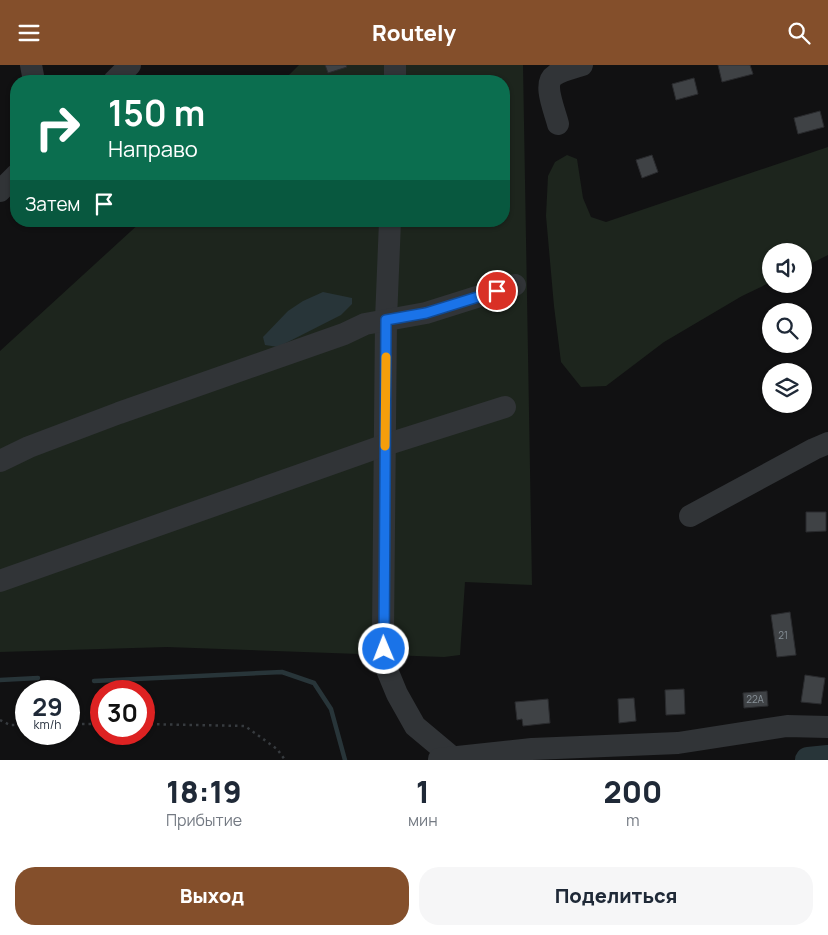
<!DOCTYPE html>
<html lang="ru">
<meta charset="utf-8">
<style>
:root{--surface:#fff;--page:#f6f6f7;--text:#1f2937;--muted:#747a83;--accent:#844f2b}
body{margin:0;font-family:Manrope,sans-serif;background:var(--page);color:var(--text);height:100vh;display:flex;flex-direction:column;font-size:19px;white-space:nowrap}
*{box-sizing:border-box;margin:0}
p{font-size:16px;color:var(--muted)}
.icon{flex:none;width:28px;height:28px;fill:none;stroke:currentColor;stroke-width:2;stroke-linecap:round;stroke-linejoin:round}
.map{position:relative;height:695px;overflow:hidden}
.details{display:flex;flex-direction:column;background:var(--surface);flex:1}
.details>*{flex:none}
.top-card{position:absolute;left:10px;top:10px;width:500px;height:152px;border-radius:20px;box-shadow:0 1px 4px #0004;background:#0b6e4f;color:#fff;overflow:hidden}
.fabs{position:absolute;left:762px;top:178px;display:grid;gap:10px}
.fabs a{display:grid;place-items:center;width:50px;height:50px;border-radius:50%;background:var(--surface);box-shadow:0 1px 4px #0004;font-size:25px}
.speed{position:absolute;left:15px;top:615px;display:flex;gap:10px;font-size:25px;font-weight:700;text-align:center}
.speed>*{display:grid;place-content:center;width:65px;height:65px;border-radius:50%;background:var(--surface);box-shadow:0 1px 4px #0004;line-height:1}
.speed small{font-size:12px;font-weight:400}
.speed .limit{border:8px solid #d22;background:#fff;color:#111}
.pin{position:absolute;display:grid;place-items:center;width:42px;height:42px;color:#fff;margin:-21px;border:2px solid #fff;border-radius:50%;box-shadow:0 1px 5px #0007}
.me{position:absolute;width:55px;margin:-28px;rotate:359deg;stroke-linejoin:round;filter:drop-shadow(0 0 4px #0008)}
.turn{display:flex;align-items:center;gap:18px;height:105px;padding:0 15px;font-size:22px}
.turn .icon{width:65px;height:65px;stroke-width:2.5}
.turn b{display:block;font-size:35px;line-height:42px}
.then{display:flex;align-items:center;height:48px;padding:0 15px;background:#0003;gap:10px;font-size:19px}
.eta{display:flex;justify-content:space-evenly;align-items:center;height:85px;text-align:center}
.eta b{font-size:30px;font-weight:800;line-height:35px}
.action{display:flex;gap:10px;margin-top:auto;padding:10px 15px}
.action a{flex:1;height:58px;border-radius:20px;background:var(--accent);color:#fff;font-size:20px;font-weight:800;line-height:58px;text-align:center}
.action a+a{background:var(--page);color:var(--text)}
header{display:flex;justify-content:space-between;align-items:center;height:65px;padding:0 15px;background:var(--accent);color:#fff;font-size:22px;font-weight:800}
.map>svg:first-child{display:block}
.green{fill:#1d251d}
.water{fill:#283539}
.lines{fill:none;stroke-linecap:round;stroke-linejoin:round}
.stream{stroke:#283539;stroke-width:4.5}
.river{stroke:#283539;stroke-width:26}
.building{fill:#3f4245;stroke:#2a2b2e}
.path{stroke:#373b3f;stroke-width:2.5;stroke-dasharray:2.5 4;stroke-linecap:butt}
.minor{stroke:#313437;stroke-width:22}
.route-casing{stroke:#114b97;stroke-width:12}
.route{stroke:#1a73e8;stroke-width:9}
.slow{stroke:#f59e0b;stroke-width:9}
.labels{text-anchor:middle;stroke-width:4.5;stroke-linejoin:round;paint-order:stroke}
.number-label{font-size:10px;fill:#889198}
</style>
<header><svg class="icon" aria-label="menu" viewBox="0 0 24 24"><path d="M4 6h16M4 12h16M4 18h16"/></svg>Routely<svg class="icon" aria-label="search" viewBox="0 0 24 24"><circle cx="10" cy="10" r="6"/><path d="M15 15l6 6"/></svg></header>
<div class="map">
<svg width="828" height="695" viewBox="0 0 828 695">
<rect width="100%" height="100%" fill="#111112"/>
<!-- green -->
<g class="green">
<polygon points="299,0 523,0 532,520 465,517 460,590 444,592 167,582 0,587 0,286 142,156 504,156 504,16 283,16"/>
<polygon points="828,82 828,190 804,202 804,186 771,186 771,217 742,231 664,277 606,321 581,322 561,297 554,241 546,151 548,111 555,97 567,90 577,94 583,133 591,152 606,157"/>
</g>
<!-- water -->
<polygon class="water" points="323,227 352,233 352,239 341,250 278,282 265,280 263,272 288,246 303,236"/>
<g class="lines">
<!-- stream -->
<g class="stream">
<polyline points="0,615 38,613"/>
<polyline points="94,616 282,607 314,618 331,644 345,695"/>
</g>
<!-- river -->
<polyline class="river" points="808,695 828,693"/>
</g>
<!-- building -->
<g class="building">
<polygon points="325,0 346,0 347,2 328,8"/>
<polygon points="718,0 750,0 753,9 722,17"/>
<polygon points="694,13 698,29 676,35 672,19"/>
<polygon points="820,46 824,62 798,69 794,53"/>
<polygon points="652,90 658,107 642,113 636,95"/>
<polygon points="806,447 826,447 826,466 806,467"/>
<polygon points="790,547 796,590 777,592 771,550"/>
<polygon points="805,610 825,613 821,639 801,637"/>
<polygon points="684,624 685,649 666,650 665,625"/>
<polygon points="767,626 768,641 744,643 743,628"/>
<polygon points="634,633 636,656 619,658 618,634"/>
<polygon points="548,634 550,658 523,661 522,654 517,655 515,637"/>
</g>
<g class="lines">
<!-- path -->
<g class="path">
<polyline points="0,655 10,660 26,660"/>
<polyline points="69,659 101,659"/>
<polyline points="144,659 245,661 277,684 285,695"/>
</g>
<!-- minor -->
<g class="minor">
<polyline points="31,0 34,16"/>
<polyline points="114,16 130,0"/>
<polyline points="395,16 395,0"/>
<path d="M558,59C555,46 542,18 555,10C562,5 573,3 582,0"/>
<polyline points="0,126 16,110"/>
<polyline points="390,156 386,255 383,568 385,600 397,629 415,661 452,692"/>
<polyline points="0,396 29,382 119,348 344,269 365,259 426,248 515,220"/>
<polyline points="690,451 814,384 828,378"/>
<polyline points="0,516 385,380 505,342"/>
<polyline points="439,694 532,684 678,678 787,661 828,662"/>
</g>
</g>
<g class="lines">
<!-- route casing -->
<g class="route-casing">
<polyline id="route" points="384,584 386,255 426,248 497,226"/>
</g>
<!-- route -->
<use href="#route" class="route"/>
<!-- slow -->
<polyline class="slow" points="385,381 386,292"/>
</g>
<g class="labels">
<!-- number labels -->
<g class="number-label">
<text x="783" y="574">21</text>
<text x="755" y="638">22А</text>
</g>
</g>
</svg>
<div class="fabs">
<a><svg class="icon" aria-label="sound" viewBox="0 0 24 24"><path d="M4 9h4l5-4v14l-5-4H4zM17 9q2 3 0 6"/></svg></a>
<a><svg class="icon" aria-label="search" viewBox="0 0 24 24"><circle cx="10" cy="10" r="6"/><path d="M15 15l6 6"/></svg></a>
<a><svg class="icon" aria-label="layers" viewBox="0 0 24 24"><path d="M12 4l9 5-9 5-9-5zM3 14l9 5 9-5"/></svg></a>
</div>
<div class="speed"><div>29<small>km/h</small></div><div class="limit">30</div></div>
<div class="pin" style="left:497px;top:226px;background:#d93025"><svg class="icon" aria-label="arrive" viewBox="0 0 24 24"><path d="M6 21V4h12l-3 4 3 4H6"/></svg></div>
<svg class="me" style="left:384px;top:584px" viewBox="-20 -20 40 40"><circle r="17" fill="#1a73e8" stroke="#fff" stroke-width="3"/><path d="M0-11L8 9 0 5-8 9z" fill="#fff"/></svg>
<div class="top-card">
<div class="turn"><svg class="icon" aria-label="right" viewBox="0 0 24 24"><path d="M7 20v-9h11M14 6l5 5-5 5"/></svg><div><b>150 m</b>Направо</div></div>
<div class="then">Затем<svg class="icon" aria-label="arrive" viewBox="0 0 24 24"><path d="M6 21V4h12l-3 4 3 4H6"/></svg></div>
</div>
</div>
<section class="details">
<div class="eta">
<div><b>18:19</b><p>Прибытие</p></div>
<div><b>1</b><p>мин</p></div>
<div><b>200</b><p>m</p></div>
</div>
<div class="action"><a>Выход</a><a>Поделиться</a></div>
</section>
